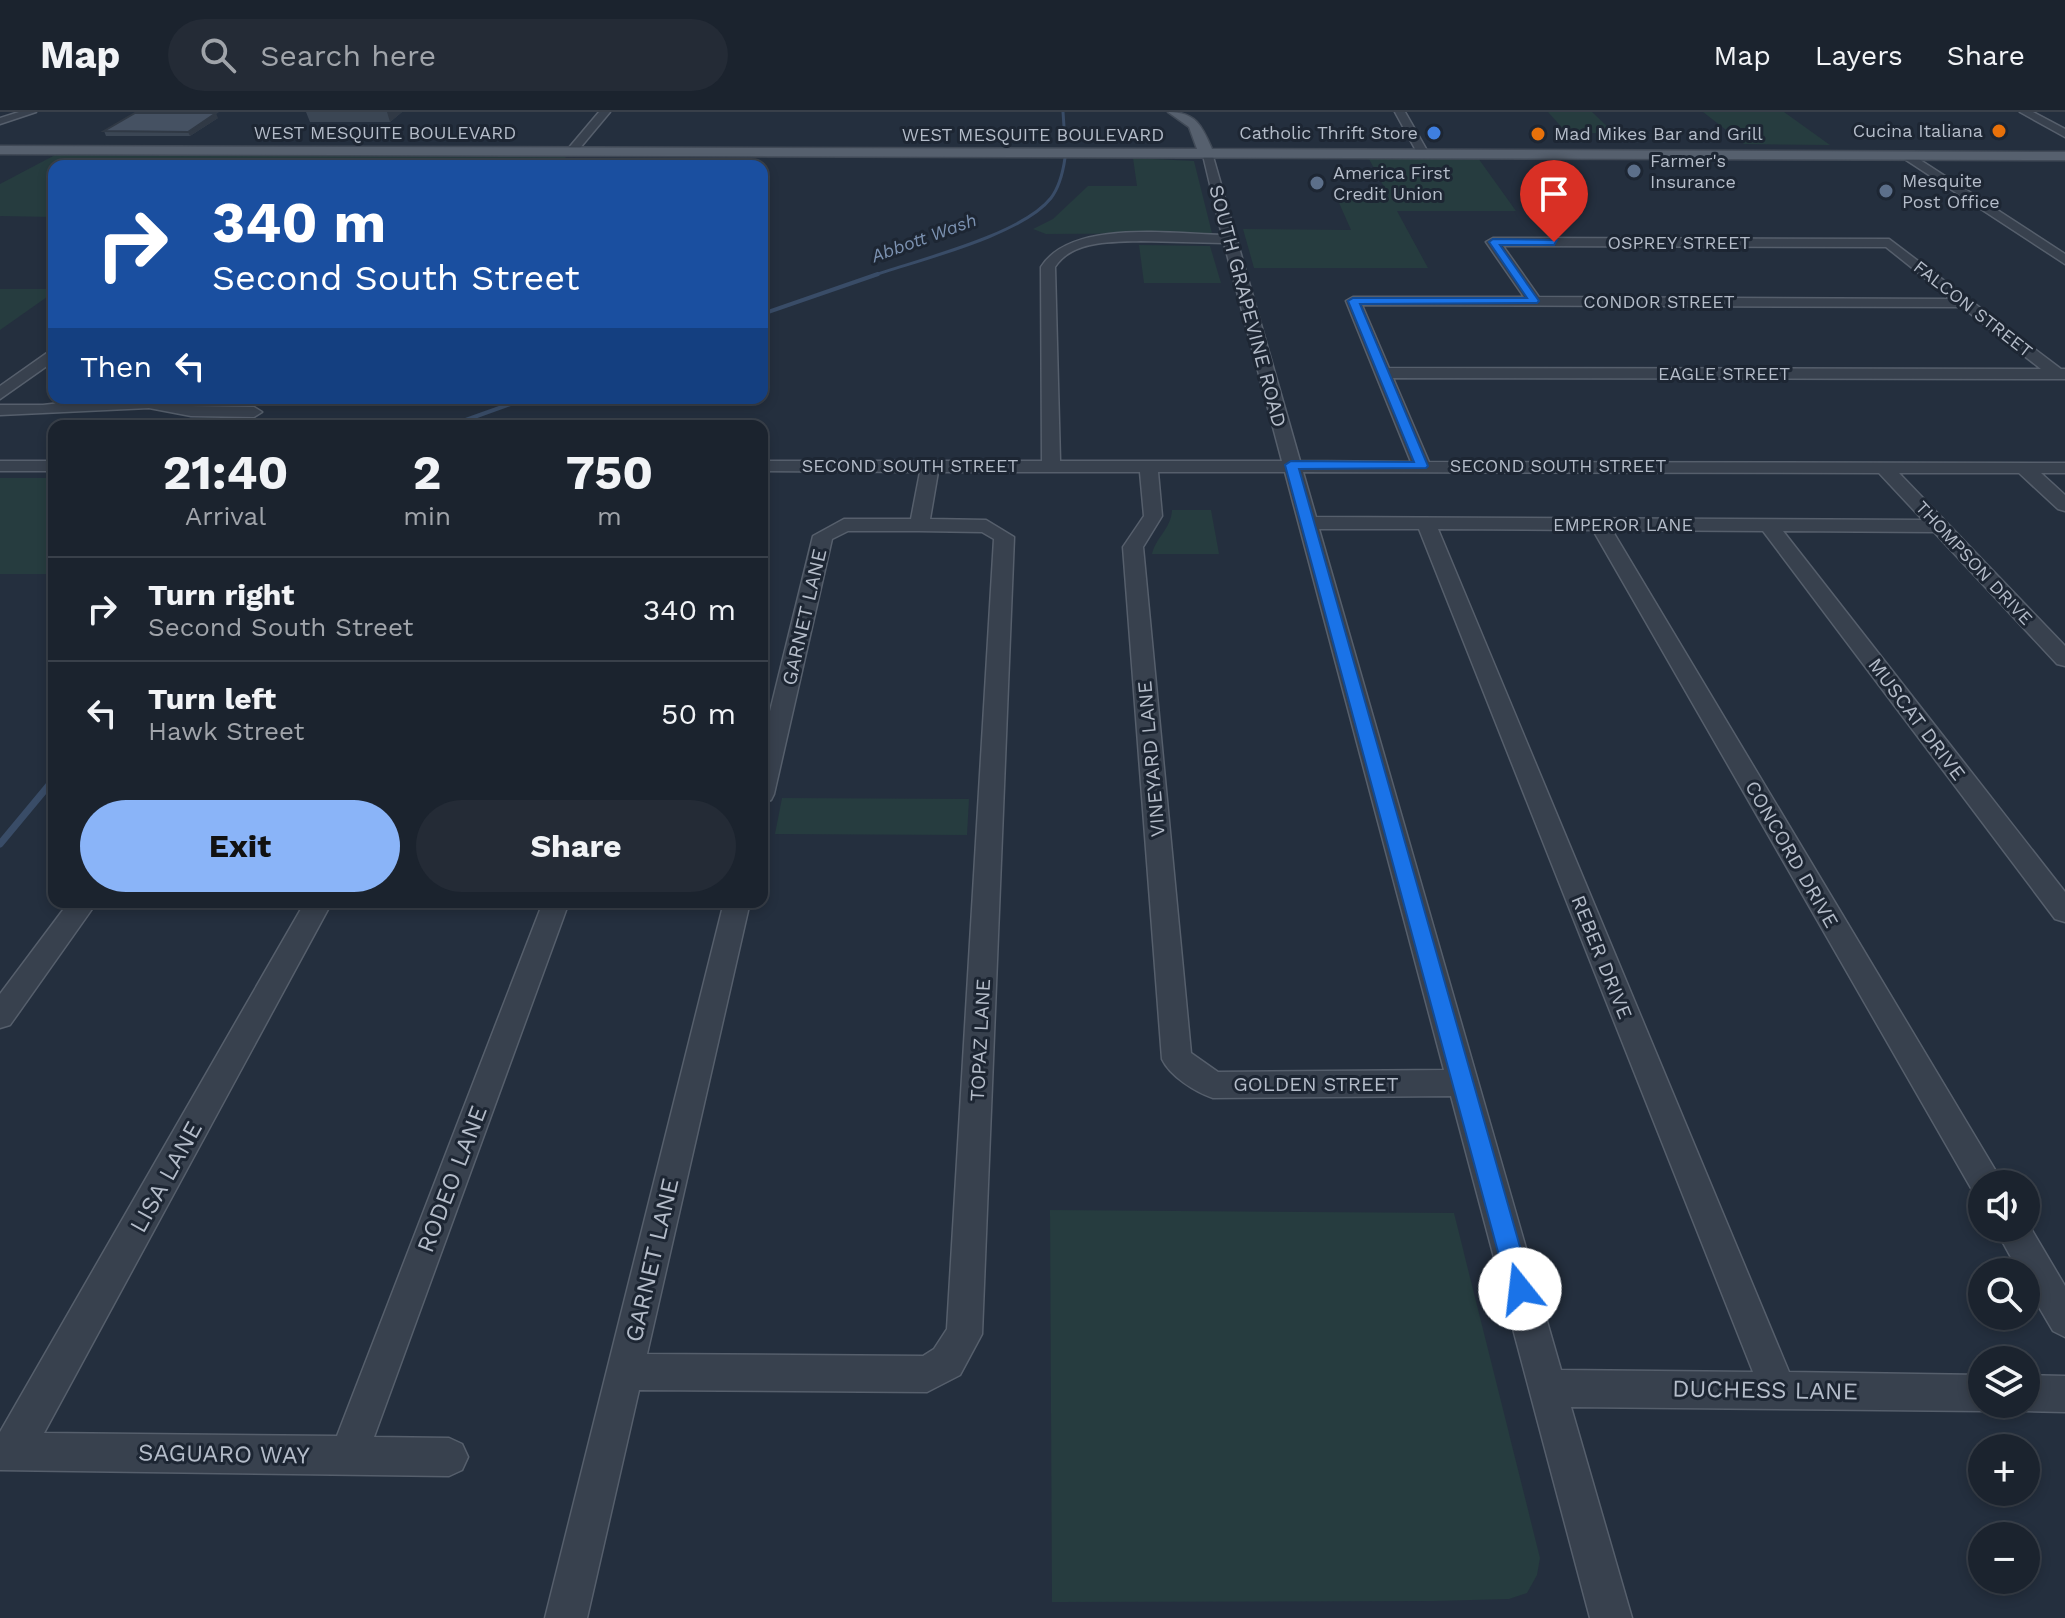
<!DOCTYPE html>
<meta charset="utf-8">
<style>
:root{--surface:#1b232e;--page:#242b36;--text:#f1f3f6;--muted:#a0a4aa;--line:#39404a;--accent:#8ab4f8}
body{margin:0;font-family:"Work Sans",sans-serif;background:var(--page);color:var(--text);height:100vh;display:flex;flex-direction:column;font-size:30px;white-space:nowrap}
*{box-sizing:border-box;margin:0}
p{font-size:26px;color:var(--muted)}
.icon{flex:none;width:44px;height:44px;fill:none;stroke:currentColor;stroke-width:2;stroke-linecap:round;stroke-linejoin:round}
.map{position:relative;flex:1;overflow:hidden}
.details{position:absolute;left:48px;top:308px;width:720px;height:488px;display:flex;flex-direction:column;background:var(--surface);border-radius:16px;box-shadow:0 4px 12px #0003,0 0 0 2px var(--line)}
.details>*{flex:none}
.guide{position:absolute;left:48px;top:48px;width:720px;height:244px;border-radius:16px;box-shadow:0 4px 12px #0003,0 0 0 2px var(--line);background:#1a4fa0;color:#fff;overflow:hidden}
.tools{position:absolute;left:1968px;top:1058px;display:grid;gap:16px}
.tools a{display:grid;place-items:center;width:72px;height:72px;border-radius:50%;background:var(--surface);box-shadow:0 4px 12px #0003,0 0 0 2px var(--line);font-size:40px}
.pin{position:absolute;display:grid;place-items:center;width:68px;height:68px;color:#fff;margin:-82px -34px;border-radius:50% 50% 50% 0;rotate:-45deg;box-shadow:0 0 8px #0007}
.pin .icon{rotate:45deg}
.me{position:absolute;width:88px;margin:-44px;rotate:344deg;stroke-linejoin:round;filter:drop-shadow(0 0 6px #0008)}
.turn{display:flex;align-items:center;gap:28px;height:168px;padding:0 32px;font-size:36px}
.turn .icon{width:104px;height:104px;stroke-width:2.5}
.turn b{display:block;font-size:56px;line-height:68px}
.then{display:flex;align-items:center;height:76px;padding:0 32px;background:#0003;gap:16px;font-size:30px}
.eta{display:flex;justify-content:space-evenly;align-items:center;height:136px;text-align:center}
.eta b{font-size:48px;font-weight:700;line-height:56px}
.primary-button{display:flex;gap:16px;margin-top:auto;padding:16px 32px}
.primary-button a{flex:1;height:92px;border-radius:48px;background:var(--accent);color:#111;font-size:32px;font-weight:700;line-height:92px;text-align:center}
.primary-button a+a{background:var(--page);color:var(--text)}
ul{padding:0;list-style:none}
li{display:flex;align-items:center;gap:24px;height:104px;padding:0 32px;border-top:2px solid var(--line)}
li div{flex:1}
li b{display:block;font-size:30px}
li em{font-style:normal}
header{display:flex;align-items:center;gap:48px;box-sizing:border-box;height:112px;padding:0 40px;background:var(--surface);border-bottom:2px solid var(--line)}
header strong{font-size:38px}
nav{display:flex;gap:44px;margin-inline-start:auto;font-size:28px}
.search{width:560px;height:72px;background:var(--page);display:flex;align-items:center;gap:20px;box-sizing:border-box;padding:0 28px;border-radius:44px;color:var(--muted);font-size:30px}
.map>svg:first-child{display:block}
.green{fill:#263c3f}
.lines{fill:none;stroke-linecap:round;stroke-linejoin:round}
.stream-far2{stroke:#394c67;stroke-width:3}
.stream-far1{stroke:#394c67;stroke-width:4}
.stream{stroke:#394c67;stroke-width:7}
.minor-casing{stroke:#565f6c;stroke-width:3}
.major-casing{stroke:#414a57;stroke-width:3}
.minor{fill:#38414e;fill-rule:evenodd}
.major{fill:#56606e;fill-rule:evenodd}
.wall{fill:#3b4654}
.shaded-wall{fill:#303945}
.building{fill:#455162;stroke:#303945;stroke-width:2}
.route{fill:#1a73e8;stroke:#114b97;stroke-width:2}
.food-dot{fill:#e8710a;stroke:#1d2633;stroke-width:3}
.shop-dot{fill:#3f7fe0;stroke:#1d2633;stroke-width:3}
.service-dot{fill:#5c6f8a;stroke:#1d2633;stroke-width:3}
.labels{text-anchor:middle;stroke-width:6;stroke-linejoin:round;paint-order:stroke}
.far-poi-label{font-size:18px;fill:#b4bcc9;stroke:#1d2633;text-anchor:start}
.far-street-label{font-size:18px;fill:#b4bcc9;stroke:#1d2633}
.far-water-label{font-size:18px;font-style:italic;fill:#7c92b1;stroke:#1d2633}
.street-label{font-size:20px;fill:#b4bcc9;stroke:#1d2633}
.near-street-label{font-size:24px;fill:#b4bcc9;stroke:#1d2633}
</style>
<header>
<strong>Map</strong>
<div class="search"><svg class="icon" aria-label="search" viewBox="0 0 24 24"><circle cx="10" cy="10" r="6"/><path d="M15 15l6 6"/></svg>Search here</div>
<nav><a>Map</a><a>Layers</a><a>Share</a></nav>
</header>
<div class="map">
<svg width="2065" height="1506" viewBox="0 0 2065 1506">
<rect width="100%" height="100%" fill="#242f3e"/>
<!-- green -->
<g class="green">
<polygon points="1548,0 1592,0 1614,21 1567,21"/>
<polygon points="1703,0 1784,0 1830,33 1744,32"/>
<polygon points="55,43 566,45 558,54 54,54 54,105 0,104 0,72"/>
<polygon points="1133,46 1194,49 1212,121 1046,122 1033,117 1053,107 1088,74 1137,74"/>
<polygon points="1374,46 1478,46 1516,99 1397,99 1428,156 1254,156 1243,117 1351,118 1336,84 1389,84 1369,47"/>
<polygon points="1139,133 1210,134 1221,171 1144,171"/>
<polygon points="0,177 54,177 54,180 0,218"/>
<rect x="0" y="366" width="54" height="96"/>
<path d="M1172,398H1211L1219,442H1152C1156,425 1171,417 1172,398Z"/>
<polygon points="782,686 969,687 967,723 775,722"/>
<polygon points="1050,1098 1454,1101 1540,1446 1537,1463 1527,1481 1509,1487 1434,1489 1052,1490"/>
</g>
<g class="lines">
<!-- stream-far2 -->
<g class="stream-far2">
<polyline points="1063,0 1065,29"/>
<path d="M872,164C918,148 1022,123 1051,86C1060,74 1063,60 1065,46"/>
</g>
<!-- stream-far1 -->
<g class="stream-far1">
<polyline points="762,202 878,162"/>
<polyline points="449,314 527,286"/>
</g>
<!-- stream -->
<polyline class="stream" points="0,732 54,667"/>
<!-- minor casing -->
<g class="minor-casing">
<g id="minor">
<polygon points="19,0 36,0 0,12 0,6"/>
<polygon points="599,0 610,0 575,42 567,42 567,38"/>
<polygon points="1395,0 1405,0 1429,42 1427,44 1419,44"/>
<polygon points="2020,0 2033,0 2065,17 2065,25"/>
<path d="M1202,39L1212,41L1300,349L1411,350L1346,189L1353,185H1524L1486,130L1493,126L1889,127L2061,257H2065V267L1393,266L1429,350L2065,351V361H2041L2065,383V399L2058,397L2019,361H1899L2065,534V554L2057,552L1934,420L1783,419L2065,780V810L2055,807L1763,419L1612,418L1997,1061L2002,1072H1982V1086L1975,1083L1593,418L1438,417L1789,1260L1982,1263V1292L1995,1294L1982,1299L1571,1295L1632,1506H1590L1451,984L1213,986C1195,980 1170,964 1162,947L1123,435L1144,404L1140,360H938L930,407L986,408L1014,425L982,1222L960,1263L927,1280L639,1278L587,1506H545L724,790H750L647,1242L923,1244L934,1237L947,1217L994,427L982,420L919,419H848L832,427L774,682L771,688L762,691V632L813,424L844,407H911L920,360L762,359V349H1042L1041,155C1071,107 1172,122 1222,123ZM1141,129L1224,131L1282,349H1060L1055,155C1072,128 1113,130 1141,129ZM1503,134L1886,135L1951,187L1539,185ZM1362,193L1962,195L2041,257L1389,256ZM1158,360H1285L1444,958L1218,960L1191,941L1143,435L1162,404ZM1303,360L1879,361L1923,408L1316,405ZM1319,417H1419L1753,1260L1561,1258Z"/>
<polygon points="1903,42 1911,42 2065,142 2065,152 1903,46"/>
<polygon points="54,236 54,249 0,287 0,274"/>
<polygon points="103,286 149,286 191,294 254,295 262,300 254,305 191,304 149,296 0,303 0,293 43,293"/>
<rect x="0" y="349" width="54" height="10"/>
<polygon points="69,790 97,790 10,913 0,916 0,882"/>
<polygon points="305,790 332,790 44,1321 337,1324 543,790 569,790 374,1325 449,1326 462,1332 468,1345 462,1358 449,1364 0,1358 0,1320"/>
<polygon points="2026,1108 2065,1174 2065,1225 2053,1219 2026,1173 2026,1160 2019,1160 1995,1116 2026,1116"/>
<polygon points="2026,1263 2065,1264 2065,1300 2026,1299 2013,1294 2026,1292"/>
</g>
</g>
<!-- major casing -->
<g class="major-casing">
<path id="major" d="M1168,0C1196,0 1202,14 1212,37L2065,40V48L0,42V34L1197,37L1189,15Z"/>
</g>
<!-- minor -->
<use href="#minor" class="minor"/>
<!-- major -->
<use href="#major" class="major"/>
</g>
<!-- wall -->
<g class="wall">
<polygon points="306,0 402,0 390,10 310,10"/>
<polygon points="218,6 190,24 106,24 104,19"/>
</g>
<!-- shaded-wall -->
<g class="shaded-wall">
<polygon points="387,0 402,0 390,10"/>
<polygon points="216,1 218,6 190,24 188,20"/>
</g>
<!-- building -->
<polygon class="building" points="135,1 216,1 188,20 104,19"/>
<!-- route -->
<polygon class="route" points="1493,127 1557,128 1554,133 1500,133 1539,189 1537,191 1360,192 1428,354 1426,356 1299,357 1532,1177 1529,1186 1520,1189 1511,1186 1508,1177 1285,353 1291,349 1414,350 1348,189 1353,186 1527,186 1489,130"/>
<!-- markers -->
<g class="food-dot">
<circle cx="1999" cy="19" r="8"/>
<circle cx="1538" cy="22" r="8"/>
</g>
<circle class="shop-dot" cx="1434" cy="21" r="8"/>
<g class="service-dot">
<circle cx="1634" cy="59" r="8"/>
<circle cx="1317" cy="71" r="8"/>
<circle cx="1886" cy="79" r="8"/>
</g>
<g class="labels">
<!-- far-poi labels -->
<g class="far-poi-label">
<text x="1983" y="25" text-anchor="end">Cucina Italiana</text>
<text x="1418" y="27" text-anchor="end">Catholic Thrift Store</text>
<text x="1554" y="28">Mad Mikes Bar and Grill</text>
<text x="1650" y="55">Farmer's<tspan x="1650" dy="21">Insurance</tspan></text>
<text x="1333" y="67">America First<tspan x="1333" dy="21">Credit Union</tspan></text>
<text x="1902" y="75">Mesquite<tspan x="1902" dy="21">Post Office</tspan></text>
</g>
<!-- far-street labels -->
<g class="far-street-label">
<text x="385" y="27">WEST MESQUITE BOULEVARD</text>
<text x="1033" y="29">WEST MESQUITE BOULEVARD</text>
<text x="1679" y="137">OSPREY STREET</text>
<text x="1659" y="196">CONDOR STREET</text>
<text transform="translate(1973 197) rotate(38)" y="6">FALCON STREET</text>
<text x="1724" y="268">EAGLE STREET</text>
<text x="910" y="360">SECOND SOUTH STREET</text>
<text x="1558" y="360">SECOND SOUTH STREET</text>
<text x="1623" y="419">EMPEROR LANE</text>
<text transform="translate(1974 451) rotate(47)" y="6">THOMPSON DRIVE</text>
</g>
<!-- far-water labels -->
<g class="far-water-label">
<text transform="translate(924 126) rotate(-20)" y="6">Abbott Wash</text>
</g>
<!-- street labels -->
<g class="street-label">
<text transform="translate(1248 194) rotate(75)" y="7">SOUTH GRAPEVINE ROAD</text>
<text transform="translate(804 505) rotate(-77)" y="7">GARNET LANE</text>
<text transform="translate(1917 607) rotate(53)" y="7">MUSCAT DRIVE</text>
<text transform="translate(1151 647) rotate(-95)" y="7">VINEYARD LANE</text>
<text transform="translate(1792 742) rotate(60)" y="7">CONCORD DRIVE</text>
<text transform="translate(1602 845) rotate(68)" y="7">REBER DRIVE</text>
<text transform="translate(980 928) rotate(-87)" y="7">TOPAZ LANE</text>
<text x="1316" y="979">GOLDEN STREET</text>
</g>
<!-- near-street labels -->
<g class="near-street-label">
<text transform="translate(166 1065) rotate(-61)" y="8">LISA LANE</text>
<text transform="translate(452 1067) rotate(-69)" y="8">RODEO LANE</text>
<text transform="translate(652 1148) rotate(-77)" y="8">GARNET LANE</text>
<text transform="translate(1765 1278) rotate(1)" y="8">DUCHESS LANE</text>
<text transform="translate(224 1342) rotate(1)" y="8">SAGUARO WAY</text>
</g>
</g>
</svg>
<div class="tools">
<a><svg class="icon" aria-label="sound" viewBox="0 0 24 24"><path d="M4 9h4l5-4v14l-5-4H4zM17 9q2 3 0 6"/></svg></a>
<a><svg class="icon" aria-label="search" viewBox="0 0 24 24"><circle cx="10" cy="10" r="6"/><path d="M15 15l6 6"/></svg></a>
<a><svg class="icon" aria-label="layers" viewBox="0 0 24 24"><path d="M12 4l9 5-9 5-9-5zM3 14l9 5 9-5"/></svg></a>
<a>+</a>
<a>−</a>
</div>
<div class="pin" style="left:1554px;top:130px;background:#d93025"><svg class="icon" aria-label="arrive" viewBox="0 0 24 24"><path d="M6 21V4h12l-3 4 3 4H6"/></svg></div>
<svg class="me" style="left:1520px;top:1177px" viewBox="-20 -20 40 40"><circle r="19" fill="#fff"/><path d="M0-13L10 11 0 6-10 11z" fill="#1a73e8"/></svg>
<div class="guide">
<div class="turn"><svg class="icon" aria-label="right" viewBox="0 0 24 24"><path d="M7 20v-9h11M14 6l5 5-5 5"/></svg><div><b>340 m</b>Second South Street</div></div>
<div class="then">Then<svg class="icon" aria-label="left" viewBox="0 0 24 24"><path d="M17 20v-9H6M10 6l-5 5 5 5"/></svg></div>
</div>
<section class="details">
<div class="eta">
<div><b>21:40</b><p>Arrival</p></div>
<div><b>2</b><p>min</p></div>
<div><b>750</b><p>m</p></div>
</div>
<ul>
<li><svg class="icon" aria-label="right" viewBox="0 0 24 24"><path d="M7 20v-9h11M14 6l5 5-5 5"/></svg><div><b>Turn right</b><p>Second South Street</p></div><em>340 m</em></li>
<li><svg class="icon" aria-label="left" viewBox="0 0 24 24"><path d="M17 20v-9H6M10 6l-5 5 5 5"/></svg><div><b>Turn left</b><p>Hawk Street</p></div><em>50 m</em></li>
</ul>
<div class="primary-button"><a>Exit</a><a>Share</a></div>
</section>
</div>
